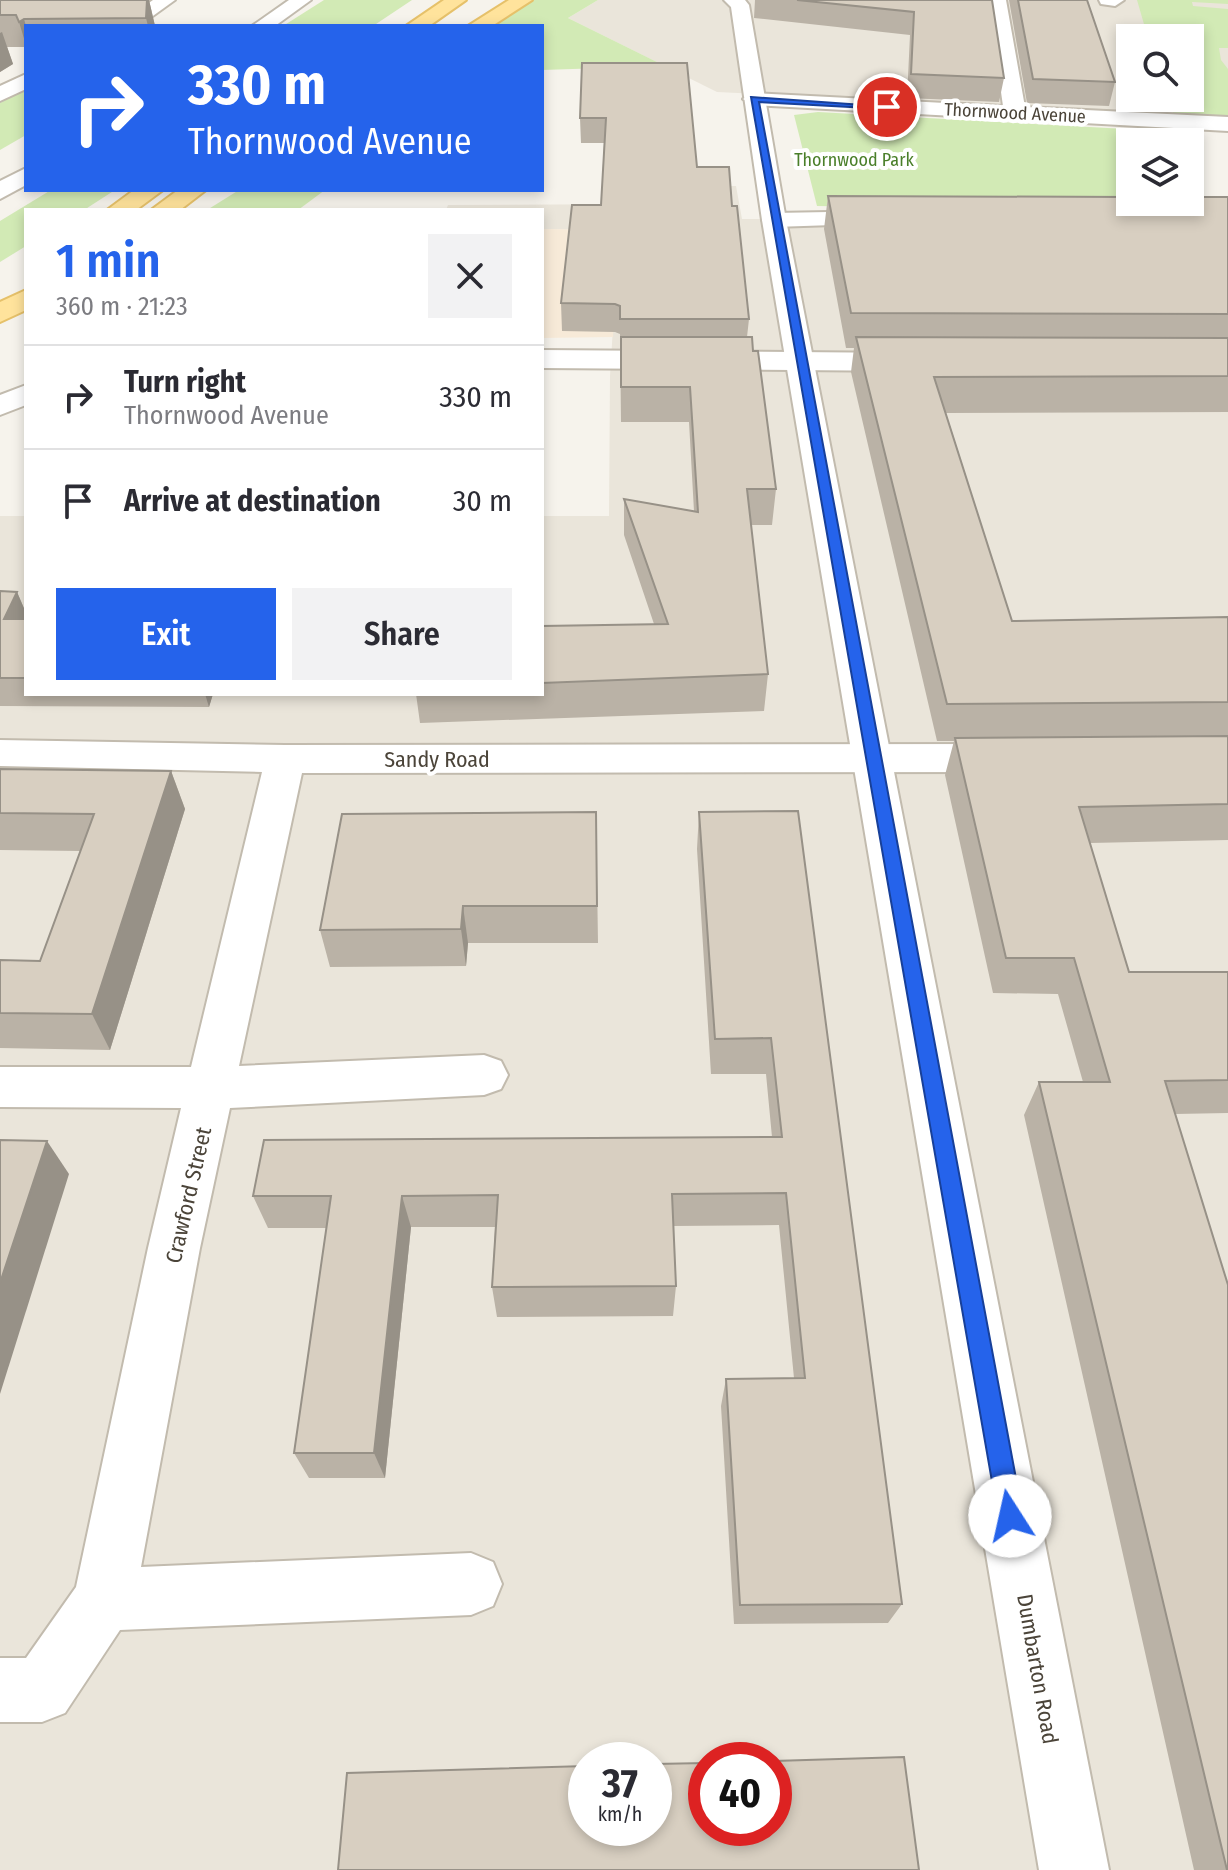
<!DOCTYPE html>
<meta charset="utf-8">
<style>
:root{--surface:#fff;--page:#f2f2f3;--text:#2b2b33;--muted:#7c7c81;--line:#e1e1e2;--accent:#2563eb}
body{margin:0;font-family:"Fira Sans Condensed",sans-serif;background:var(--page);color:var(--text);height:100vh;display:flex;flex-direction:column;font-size:30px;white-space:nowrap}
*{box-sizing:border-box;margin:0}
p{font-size:26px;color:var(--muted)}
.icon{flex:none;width:44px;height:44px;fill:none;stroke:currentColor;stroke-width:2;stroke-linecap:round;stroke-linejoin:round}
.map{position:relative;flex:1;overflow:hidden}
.drawer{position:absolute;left:24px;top:208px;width:520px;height:488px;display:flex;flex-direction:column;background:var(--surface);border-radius:0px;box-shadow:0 4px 12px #0003}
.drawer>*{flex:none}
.top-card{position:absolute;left:24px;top:24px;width:520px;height:168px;border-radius:0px;box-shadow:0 4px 12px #0003;background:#2563eb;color:#fff;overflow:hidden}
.buttons{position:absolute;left:1116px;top:24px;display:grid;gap:16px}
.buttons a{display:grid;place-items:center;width:88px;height:88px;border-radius:0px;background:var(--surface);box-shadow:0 4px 12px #0003;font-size:40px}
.speed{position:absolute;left:568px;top:1742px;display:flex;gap:16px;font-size:40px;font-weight:700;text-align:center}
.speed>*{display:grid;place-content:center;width:104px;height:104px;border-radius:50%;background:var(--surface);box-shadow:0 4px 12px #0003;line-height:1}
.speed small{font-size:20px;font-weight:400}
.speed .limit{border:12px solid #d22;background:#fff;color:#111}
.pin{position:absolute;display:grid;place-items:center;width:68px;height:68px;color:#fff;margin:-34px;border:4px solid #fff;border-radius:50%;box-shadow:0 2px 8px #0007}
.me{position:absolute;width:88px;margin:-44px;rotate:350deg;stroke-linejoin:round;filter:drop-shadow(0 0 6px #0008)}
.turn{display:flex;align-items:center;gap:28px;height:168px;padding:0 32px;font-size:36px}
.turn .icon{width:104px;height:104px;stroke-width:2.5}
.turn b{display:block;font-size:56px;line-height:68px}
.round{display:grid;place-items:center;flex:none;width:84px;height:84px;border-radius:0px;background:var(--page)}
.head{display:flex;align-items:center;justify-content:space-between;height:136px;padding:0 32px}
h1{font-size:48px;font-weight:600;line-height:60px;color:var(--accent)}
.button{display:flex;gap:16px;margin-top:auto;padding:16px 32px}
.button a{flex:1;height:92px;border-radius:0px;background:var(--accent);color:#fff;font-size:32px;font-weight:600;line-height:92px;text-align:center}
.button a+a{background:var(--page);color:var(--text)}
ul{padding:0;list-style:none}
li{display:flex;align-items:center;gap:24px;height:104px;padding:0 32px;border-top:2px solid var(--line)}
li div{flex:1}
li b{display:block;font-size:30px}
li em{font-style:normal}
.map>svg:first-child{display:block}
.residential{fill:#eae5da;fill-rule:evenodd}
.commercial{fill:#f7ead8}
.green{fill:#d2eab5}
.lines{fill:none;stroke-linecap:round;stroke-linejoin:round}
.minor-casing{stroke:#c2bbae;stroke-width:4}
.tertiary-casing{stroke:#c2bbae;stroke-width:4}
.primary-casing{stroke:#e6c16a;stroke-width:4}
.minor{fill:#fff;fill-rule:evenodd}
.tertiary{fill:#fff;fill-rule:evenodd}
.primary{fill:#ffe39c;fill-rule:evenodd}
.wall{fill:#bab2a6}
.shaded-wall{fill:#979187}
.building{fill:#d8cfc1;stroke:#979187;stroke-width:2}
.route{fill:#2563eb;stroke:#184099;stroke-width:2}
.labels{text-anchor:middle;stroke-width:8;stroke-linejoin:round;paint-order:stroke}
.far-street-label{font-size:18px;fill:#4b4439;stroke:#fff}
.far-park-label{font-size:18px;fill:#4a7f2a;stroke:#fff}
.street-label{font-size:22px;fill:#4b4439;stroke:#fff}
</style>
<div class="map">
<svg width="1228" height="1870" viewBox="0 0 1228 1870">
<rect width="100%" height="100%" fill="#f6f3ec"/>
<!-- residential -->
<g class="residential">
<path d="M598,0H1228V129L1219,116L717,92L568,18ZM1130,38H1190V98H1130Z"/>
<path d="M653,186H736L742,219L1228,217V1870H0V516H26V694H542V516H609L610,376L619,230L542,229V210H446L448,205L650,204ZM586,1760H654V1828H586ZM706,1760H774V1828H706Z"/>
</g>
<!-- commercial -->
<polygon class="commercial" points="542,229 619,230 613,337 542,338"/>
<!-- green -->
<g class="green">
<polygon points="324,0 412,0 373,26 283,26"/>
<polygon points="531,0 598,0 568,18 665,66 542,70 542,26 493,26"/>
<polygon points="1137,0 1228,0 1228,4 1192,2 1193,6 1228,9 1228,48 1219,48 1221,60 1228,69 1228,116 1173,113 1168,98 1190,98 1190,38 1148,38"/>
<polygon points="26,87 26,135 0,150 0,103"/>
<polygon points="818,112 1163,131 1170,142 1130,142 1130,202 1190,202 1190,175 1214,213 817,206 794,115"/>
<polygon points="51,190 115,190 84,210 26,210 26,246 0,262 0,221"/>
<polygon points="239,190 325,190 298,210 207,210"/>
</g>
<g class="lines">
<!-- minor casing -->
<g class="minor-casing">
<g id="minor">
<polygon points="153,0 175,0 139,26 116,26"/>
<polygon points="988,0 1006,0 1025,107 1228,117 1228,131 754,105 743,99 754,93 1003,106"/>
<polygon points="1099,0 1124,0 1115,6 1101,4"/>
<polygon points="26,74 26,89 0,101 0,86"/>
<polygon points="884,211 893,213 896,218 893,223 774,227 765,225 762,220 765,215 774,213"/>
<polygon points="542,350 912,353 922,356 926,362 922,368 912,371 542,368"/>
<polygon points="26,385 26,405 0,415 0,395"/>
<polygon points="0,740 285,745 1010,744 1024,748 1030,758 1024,768 1010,772 302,773 239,1066 484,1055 501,1061 508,1075 501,1089 484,1095 230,1108 200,1248 141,1567 471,1553 493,1562 502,1584 493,1606 471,1615 120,1630 65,1713 42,1722 0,1722 0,1658 26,1658 76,1587 148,1248 181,1108 0,1107 0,1067 191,1067 262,772 0,766"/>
</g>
</g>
<!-- tertiary casing -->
<g class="tertiary-casing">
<g id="tertiary">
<polygon points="289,0 311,0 275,26 252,26"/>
<polygon points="724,0 745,0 749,5 786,220 1109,1870 1039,1870 762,220 731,7"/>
<polygon points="26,168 26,185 0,199 0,181"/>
</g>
</g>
<!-- primary casing -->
<g class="primary-casing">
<g id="primary">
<polygon points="444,0 466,0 429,26 406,26"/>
<polygon points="509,0 532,0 492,26 468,26"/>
<polygon points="134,190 163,190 136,210 107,210"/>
<polygon points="178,190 206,190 180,210 151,210"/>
<polygon points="26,290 26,310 0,322 0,302"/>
</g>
</g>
<!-- minor -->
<use href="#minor" class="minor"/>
<!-- tertiary -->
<use href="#tertiary" class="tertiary"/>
<!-- primary -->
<use href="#primary" class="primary"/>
</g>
<!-- wall -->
<g class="wall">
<polygon points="0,0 149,0 155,26 26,26 26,47 7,47 13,64 0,72"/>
<polygon points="755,0 992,0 1004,78 999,102 907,98 910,35 754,18"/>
<polygon points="1009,0 1087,0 1115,82 1109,106 1027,103"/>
<polygon points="582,63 697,167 732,206 749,319 747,337 753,351 776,489 772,525 751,525 768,674 764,711 420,723 416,694 542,694 542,626 654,624 624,535 624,499 694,511 689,422 621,422 620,334 615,332 562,331 561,303 601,205 604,143 581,143 580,118"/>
<polygon points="828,196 1228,197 1228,412 946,413 1012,621 1228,617 1228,840 1090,843 1129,972 1228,972 1228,1113 1175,1114 1228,1870 1194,1870 1024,1115 1039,1082 1083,1082 1058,994 993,993 945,775 954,741 937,741 851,372 854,348 846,348 824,229"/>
<polygon points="0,591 17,592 26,613 26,694 213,694 209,707 0,706"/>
<polygon points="0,769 171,771 185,809 110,1050 0,1048 0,960 40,961 80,851 0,850"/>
<polygon points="798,811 902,1604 888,1623 734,1624 721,1406 726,1379 794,1378 779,1225 673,1226 676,1286 673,1316 497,1317 492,1287 495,1227 411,1227 385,1478 309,1478 294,1453 326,1228 268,1228 253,1196 772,1137 766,1074 711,1074 697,849 699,812"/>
<polygon points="596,812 598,943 468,943 466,966 330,967 320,930"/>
</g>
<!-- shaded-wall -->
<g class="shaded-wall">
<polygon points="147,0 149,0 155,26 148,26 146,18"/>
<polygon points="24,19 26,26 26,45 19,22"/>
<polygon points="2,32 13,64 0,72 0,33"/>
<polygon points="17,592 26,613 26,626 4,619"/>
<polygon points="205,694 213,694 209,707"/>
<polygon points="171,771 185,809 110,1050 92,1014"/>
<polygon points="463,906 468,943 466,966 461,929"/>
<polygon points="47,1141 69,1174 0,1394 0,1283"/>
<polygon points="402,1196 411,1227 385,1478 374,1453"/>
</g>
<!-- building -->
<g class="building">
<polygon points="0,0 147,0 146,18 24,19 19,22 16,15 0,15"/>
<polygon points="797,0 992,0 1004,78 911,74 914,12"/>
<polygon points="1018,0 1087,0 1115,82 1033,79"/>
<polygon points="582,63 687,63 697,167 729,167 732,206 737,206 749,319 620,319 620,306 615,304 561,303 572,205 601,205 606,118 580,118"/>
<polygon points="828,196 1130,197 1130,202 1190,202 1190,197 1228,197 1228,314 851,313"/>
<polygon points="621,337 752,337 753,351 758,351 776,489 747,489 768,674 542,683 542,626 668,624 624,499 698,512 690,387 621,387"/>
<polygon points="856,337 1228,338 1228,376 934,377 1012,621 1228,617 1228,702 947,704"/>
<polygon points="0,591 17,592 4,619 26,619 26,678 0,678"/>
<polygon points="1228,736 1228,804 1079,807 1129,972 1228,972 1228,1080 1165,1081 1228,1285 1228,1870 1227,1870 1039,1082 1110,1082 1074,958 1006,958 955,738"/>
<polygon points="0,769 171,771 92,1014 0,1013 0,960 40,961 94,814 0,813"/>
<polygon points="798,811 902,1604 740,1605 726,1379 805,1378 786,1193 672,1194 676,1286 492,1287 498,1195 402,1196 374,1453 294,1453 331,1196 253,1196 264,1140 782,1137 771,1038 715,1039 699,812"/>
<polygon points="596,812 597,906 463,906 461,929 320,930 342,814"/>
<polygon points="0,1140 47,1141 0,1283"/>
<polygon points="904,1757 919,1870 338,1870 347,1773 586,1766 586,1828 654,1828 654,1764 706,1763 706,1828 774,1828 774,1761"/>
</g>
<!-- route -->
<polygon class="route" points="751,97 891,107 887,109 759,102 1023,1516 1019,1524 1010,1528 1002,1524 998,1516"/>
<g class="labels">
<!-- far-street labels -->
<g class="far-street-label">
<text transform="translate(1015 113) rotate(3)" y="6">Thornwood Avenue</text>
</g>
<!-- far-park labels -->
<g class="far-park-label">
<text x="854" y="166">Thornwood Park</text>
</g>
<!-- street labels -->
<g class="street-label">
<text x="437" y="767">Sandy Road</text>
<text transform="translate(188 1195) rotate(-77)" y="8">Crawford Street</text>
<text transform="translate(1038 1669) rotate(80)" y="8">Dumbarton Road</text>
</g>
</g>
</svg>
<div class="buttons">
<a><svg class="icon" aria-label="search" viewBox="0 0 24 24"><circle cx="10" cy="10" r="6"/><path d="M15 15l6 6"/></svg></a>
<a><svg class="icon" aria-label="layers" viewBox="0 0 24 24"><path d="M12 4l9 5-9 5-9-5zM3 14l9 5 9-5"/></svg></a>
</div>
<div class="speed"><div>37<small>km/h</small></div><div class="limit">40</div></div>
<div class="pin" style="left:887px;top:107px;background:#d93025"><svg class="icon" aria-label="arrive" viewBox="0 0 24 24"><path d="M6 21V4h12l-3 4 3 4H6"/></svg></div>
<svg class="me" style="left:1010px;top:1516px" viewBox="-20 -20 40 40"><circle r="19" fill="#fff"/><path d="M0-13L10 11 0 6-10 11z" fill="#2563eb"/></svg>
<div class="top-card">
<div class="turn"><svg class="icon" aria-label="right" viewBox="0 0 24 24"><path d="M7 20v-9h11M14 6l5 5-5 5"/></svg><div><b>330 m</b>Thornwood Avenue</div></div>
</div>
<section class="drawer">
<div class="head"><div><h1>1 min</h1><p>360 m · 21:23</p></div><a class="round"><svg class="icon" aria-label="close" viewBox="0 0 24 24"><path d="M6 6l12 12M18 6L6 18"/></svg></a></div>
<ul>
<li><svg class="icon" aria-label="right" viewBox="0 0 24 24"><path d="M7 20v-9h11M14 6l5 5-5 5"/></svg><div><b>Turn right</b><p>Thornwood Avenue</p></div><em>330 m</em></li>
<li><svg class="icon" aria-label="arrive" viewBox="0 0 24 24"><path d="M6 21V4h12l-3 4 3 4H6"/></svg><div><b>Arrive at destination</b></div><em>30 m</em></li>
</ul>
<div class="button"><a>Exit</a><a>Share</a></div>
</section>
</div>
